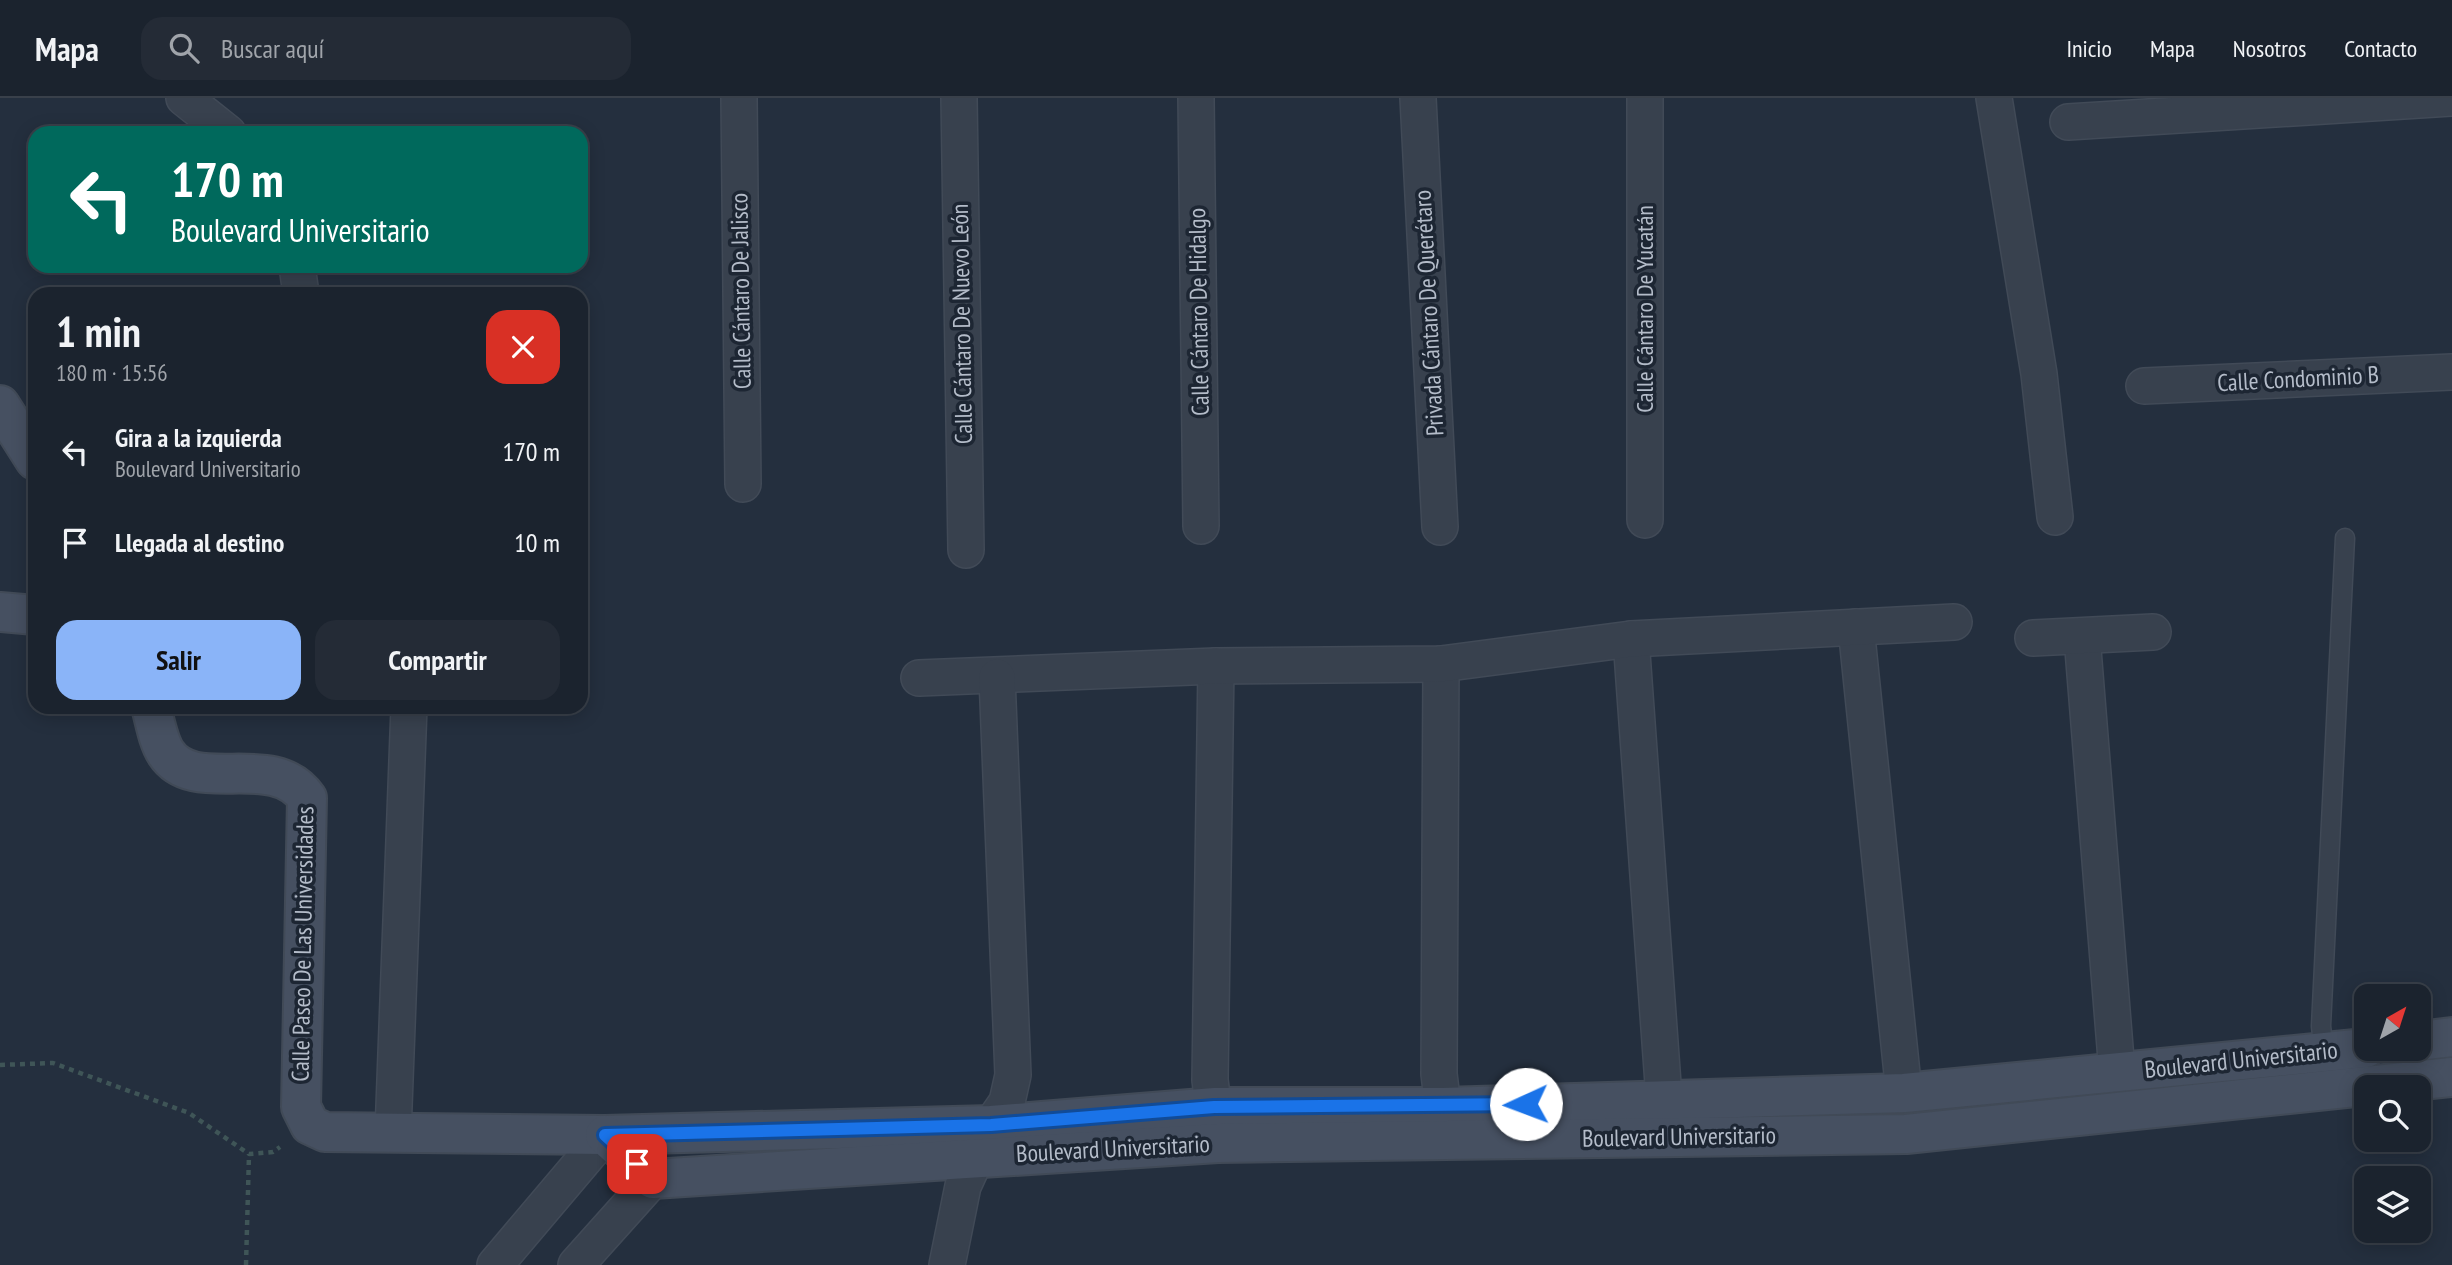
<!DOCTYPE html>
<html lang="es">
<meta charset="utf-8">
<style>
:root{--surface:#1b232e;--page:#242b36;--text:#f1f3f6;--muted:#a0a4aa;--line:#39404a;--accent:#8ab4f8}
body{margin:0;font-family:"PT Sans Narrow",sans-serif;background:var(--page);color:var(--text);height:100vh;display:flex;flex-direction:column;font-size:26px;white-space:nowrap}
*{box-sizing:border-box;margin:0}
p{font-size:23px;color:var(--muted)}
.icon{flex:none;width:38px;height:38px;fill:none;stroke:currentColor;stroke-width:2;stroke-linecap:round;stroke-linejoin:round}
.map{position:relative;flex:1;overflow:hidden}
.details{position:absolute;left:28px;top:189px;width:560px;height:427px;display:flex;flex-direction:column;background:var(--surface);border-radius:21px;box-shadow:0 4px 18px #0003,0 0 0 2px var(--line)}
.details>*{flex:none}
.guide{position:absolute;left:28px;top:28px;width:560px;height:147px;border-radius:21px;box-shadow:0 4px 18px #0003,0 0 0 2px var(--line);background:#00695c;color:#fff;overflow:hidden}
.needle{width:46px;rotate:39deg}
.controls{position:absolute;left:2354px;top:886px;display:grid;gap:14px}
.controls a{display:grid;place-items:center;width:77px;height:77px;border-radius:14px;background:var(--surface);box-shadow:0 4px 18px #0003,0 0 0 2px var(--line);font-size:35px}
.pin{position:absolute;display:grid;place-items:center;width:60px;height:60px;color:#fff;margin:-30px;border-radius:14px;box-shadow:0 4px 10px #0006}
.me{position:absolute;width:77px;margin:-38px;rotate:268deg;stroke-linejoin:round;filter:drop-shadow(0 0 5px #0008)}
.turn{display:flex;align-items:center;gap:24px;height:147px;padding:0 28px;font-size:32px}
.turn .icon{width:91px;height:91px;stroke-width:2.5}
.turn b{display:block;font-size:49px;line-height:60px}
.round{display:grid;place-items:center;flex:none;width:74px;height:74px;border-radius:21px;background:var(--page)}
.overview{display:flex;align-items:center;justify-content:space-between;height:119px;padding:0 28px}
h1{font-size:42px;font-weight:800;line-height:52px}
.primary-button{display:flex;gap:14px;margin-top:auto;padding:14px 28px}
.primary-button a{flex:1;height:80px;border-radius:21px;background:var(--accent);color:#111;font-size:28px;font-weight:800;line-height:80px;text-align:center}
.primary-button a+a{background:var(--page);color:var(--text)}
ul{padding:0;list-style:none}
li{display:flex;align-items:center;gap:21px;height:91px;padding:0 28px}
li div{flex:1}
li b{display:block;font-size:26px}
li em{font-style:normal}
header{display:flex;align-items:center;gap:42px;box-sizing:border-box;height:98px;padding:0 35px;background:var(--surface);border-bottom:2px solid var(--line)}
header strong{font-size:33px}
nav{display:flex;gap:38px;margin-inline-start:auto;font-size:24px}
.search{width:490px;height:63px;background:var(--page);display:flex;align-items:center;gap:18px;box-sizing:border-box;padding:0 24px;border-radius:21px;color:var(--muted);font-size:26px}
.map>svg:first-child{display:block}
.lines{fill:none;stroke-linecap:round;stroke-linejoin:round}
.lane-casing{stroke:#414a57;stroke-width:21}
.street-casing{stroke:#414a57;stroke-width:38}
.secondary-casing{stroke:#414a57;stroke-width:42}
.path{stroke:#3f5557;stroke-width:4.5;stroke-dasharray:5 5;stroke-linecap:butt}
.lane{stroke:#38414e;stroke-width:18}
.street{stroke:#38414e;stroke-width:35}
.secondary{stroke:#465061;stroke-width:38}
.route-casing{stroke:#114b97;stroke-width:18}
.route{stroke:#1a73e8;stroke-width:12}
.labels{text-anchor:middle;stroke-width:7;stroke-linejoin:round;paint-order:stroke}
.street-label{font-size:24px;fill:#b4bcc9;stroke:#1d2633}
</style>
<header>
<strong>Mapa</strong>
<div class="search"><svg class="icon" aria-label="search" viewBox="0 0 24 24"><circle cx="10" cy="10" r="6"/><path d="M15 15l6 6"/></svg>Buscar aquí</div>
<nav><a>Inicio</a><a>Mapa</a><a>Nosotros</a><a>Contacto</a></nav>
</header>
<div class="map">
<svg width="2452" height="1167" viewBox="0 0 2452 1167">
<rect width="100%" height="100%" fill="#242f3e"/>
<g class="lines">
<!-- lane casing -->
<g class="lane-casing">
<polyline id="lane" points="2324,955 2321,928 2345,440"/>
</g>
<!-- street casing -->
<g class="street-casing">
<g id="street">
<polyline points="184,0 228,35"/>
<polyline points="739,0 743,386"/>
<polyline points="959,0 966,452"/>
<polyline points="1196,0 1201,428"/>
<polyline points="1418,0 1440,429"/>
<polyline points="1645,0 1645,422"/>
<polyline points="1994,0 2039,276 2055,419"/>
<polyline points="2068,24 2452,0"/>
<polyline points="297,168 301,196"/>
<polyline points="2144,288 2452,274"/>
<polyline points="1856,529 1904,995"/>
<polyline points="2082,539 2117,974"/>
<polyline points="2033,540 2153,534"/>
<polyline points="1631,541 1664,1000"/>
<polyline points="1441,566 1439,976 1443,1009"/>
<polyline points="1216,568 1210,982 1217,1037"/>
<polyline points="919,580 1216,568 1441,566 1631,541 1954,524"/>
<polyline points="393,1035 409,609"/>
<polyline points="495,1167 605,1037"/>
<polyline points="576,1167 653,1081"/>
<polyline points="947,1167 963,1088 991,1027 1007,1004 1013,977 997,579"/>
</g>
</g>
<!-- secondary casing -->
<g class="secondary-casing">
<g id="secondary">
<polyline points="0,307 35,362"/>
<polyline points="0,514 35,517"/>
<path d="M151,609C155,623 158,643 166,655C195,699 273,651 307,700L301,1009L310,1027L325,1034L605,1037L991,1027L1215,1009H1443L1904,995L2366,950"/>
<polyline points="2418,943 2452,939"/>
<polyline points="605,1037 653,1081 1218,1045 1906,1036 2452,979"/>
</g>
</g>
<!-- path -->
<g class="path">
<polyline points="0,967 53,965 189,1015 249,1056 273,1054 280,1049"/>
<polyline points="246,1167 249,1056"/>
</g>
<!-- lane -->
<use href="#lane" class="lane"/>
<!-- street -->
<use href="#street" class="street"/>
<!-- secondary -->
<use href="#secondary" class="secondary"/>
</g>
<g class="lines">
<!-- route casing -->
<g class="route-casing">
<polyline id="route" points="637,1066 605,1037 991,1027 1214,1009 1526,1006"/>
</g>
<!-- route -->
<use href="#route" class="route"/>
</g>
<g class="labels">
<!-- street labels -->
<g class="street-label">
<text transform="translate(741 193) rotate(-91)" y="8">Calle Cántaro De Jalisco</text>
<text transform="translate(1645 211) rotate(-90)" y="8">Calle Cántaro De Yucatán</text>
<text transform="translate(1199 214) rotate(-91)" y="8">Calle Cántaro De Hidalgo</text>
<text transform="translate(1429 215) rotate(-93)" y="8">Privada Cántaro De Querétaro</text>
<text transform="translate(962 226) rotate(-91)" y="8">Calle Cántaro De Nuevo León</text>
<text transform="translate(2298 281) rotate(-3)" y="8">Calle Condominio B</text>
<text transform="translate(303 846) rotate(-89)" y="8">Calle Paseo De Las Universidades</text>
<text transform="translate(2241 962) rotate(-6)" y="8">Boulevard Universitario</text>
<text transform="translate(1679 1039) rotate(-1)" y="8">Boulevard Universitario</text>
<text transform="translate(1113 1051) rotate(-3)" y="8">Boulevard Universitario</text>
</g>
</g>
</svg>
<div class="controls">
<a><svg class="needle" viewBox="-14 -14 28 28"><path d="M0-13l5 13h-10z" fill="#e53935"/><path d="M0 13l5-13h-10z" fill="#a0a4aa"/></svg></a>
<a><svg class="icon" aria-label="search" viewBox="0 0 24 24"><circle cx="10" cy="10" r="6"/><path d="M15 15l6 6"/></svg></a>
<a><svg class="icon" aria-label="layers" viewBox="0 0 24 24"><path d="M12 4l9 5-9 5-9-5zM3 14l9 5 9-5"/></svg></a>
</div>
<div class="pin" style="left:637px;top:1066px;background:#d93025"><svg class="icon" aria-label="arrive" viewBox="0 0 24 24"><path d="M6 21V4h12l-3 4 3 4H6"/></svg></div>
<svg class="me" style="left:1526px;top:1006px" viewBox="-20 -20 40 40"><circle r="19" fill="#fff"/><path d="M0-13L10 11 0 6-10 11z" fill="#1a73e8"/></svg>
<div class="guide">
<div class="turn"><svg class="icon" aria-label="left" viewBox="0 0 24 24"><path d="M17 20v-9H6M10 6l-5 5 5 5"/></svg><div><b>170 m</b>Boulevard Universitario</div></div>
</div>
<section class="details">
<div class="overview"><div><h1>1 min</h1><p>180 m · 15:56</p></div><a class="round" style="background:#d93025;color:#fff"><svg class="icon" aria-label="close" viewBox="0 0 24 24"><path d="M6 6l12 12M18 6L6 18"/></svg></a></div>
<ul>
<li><svg class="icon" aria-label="left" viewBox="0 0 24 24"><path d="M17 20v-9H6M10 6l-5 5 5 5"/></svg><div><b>Gira a la izquierda</b><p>Boulevard Universitario</p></div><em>170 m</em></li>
<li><svg class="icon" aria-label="arrive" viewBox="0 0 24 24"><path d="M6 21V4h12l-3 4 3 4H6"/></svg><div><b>Llegada al destino</b></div><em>10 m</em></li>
</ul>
<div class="primary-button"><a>Salir</a><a>Compartir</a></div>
</section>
</div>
